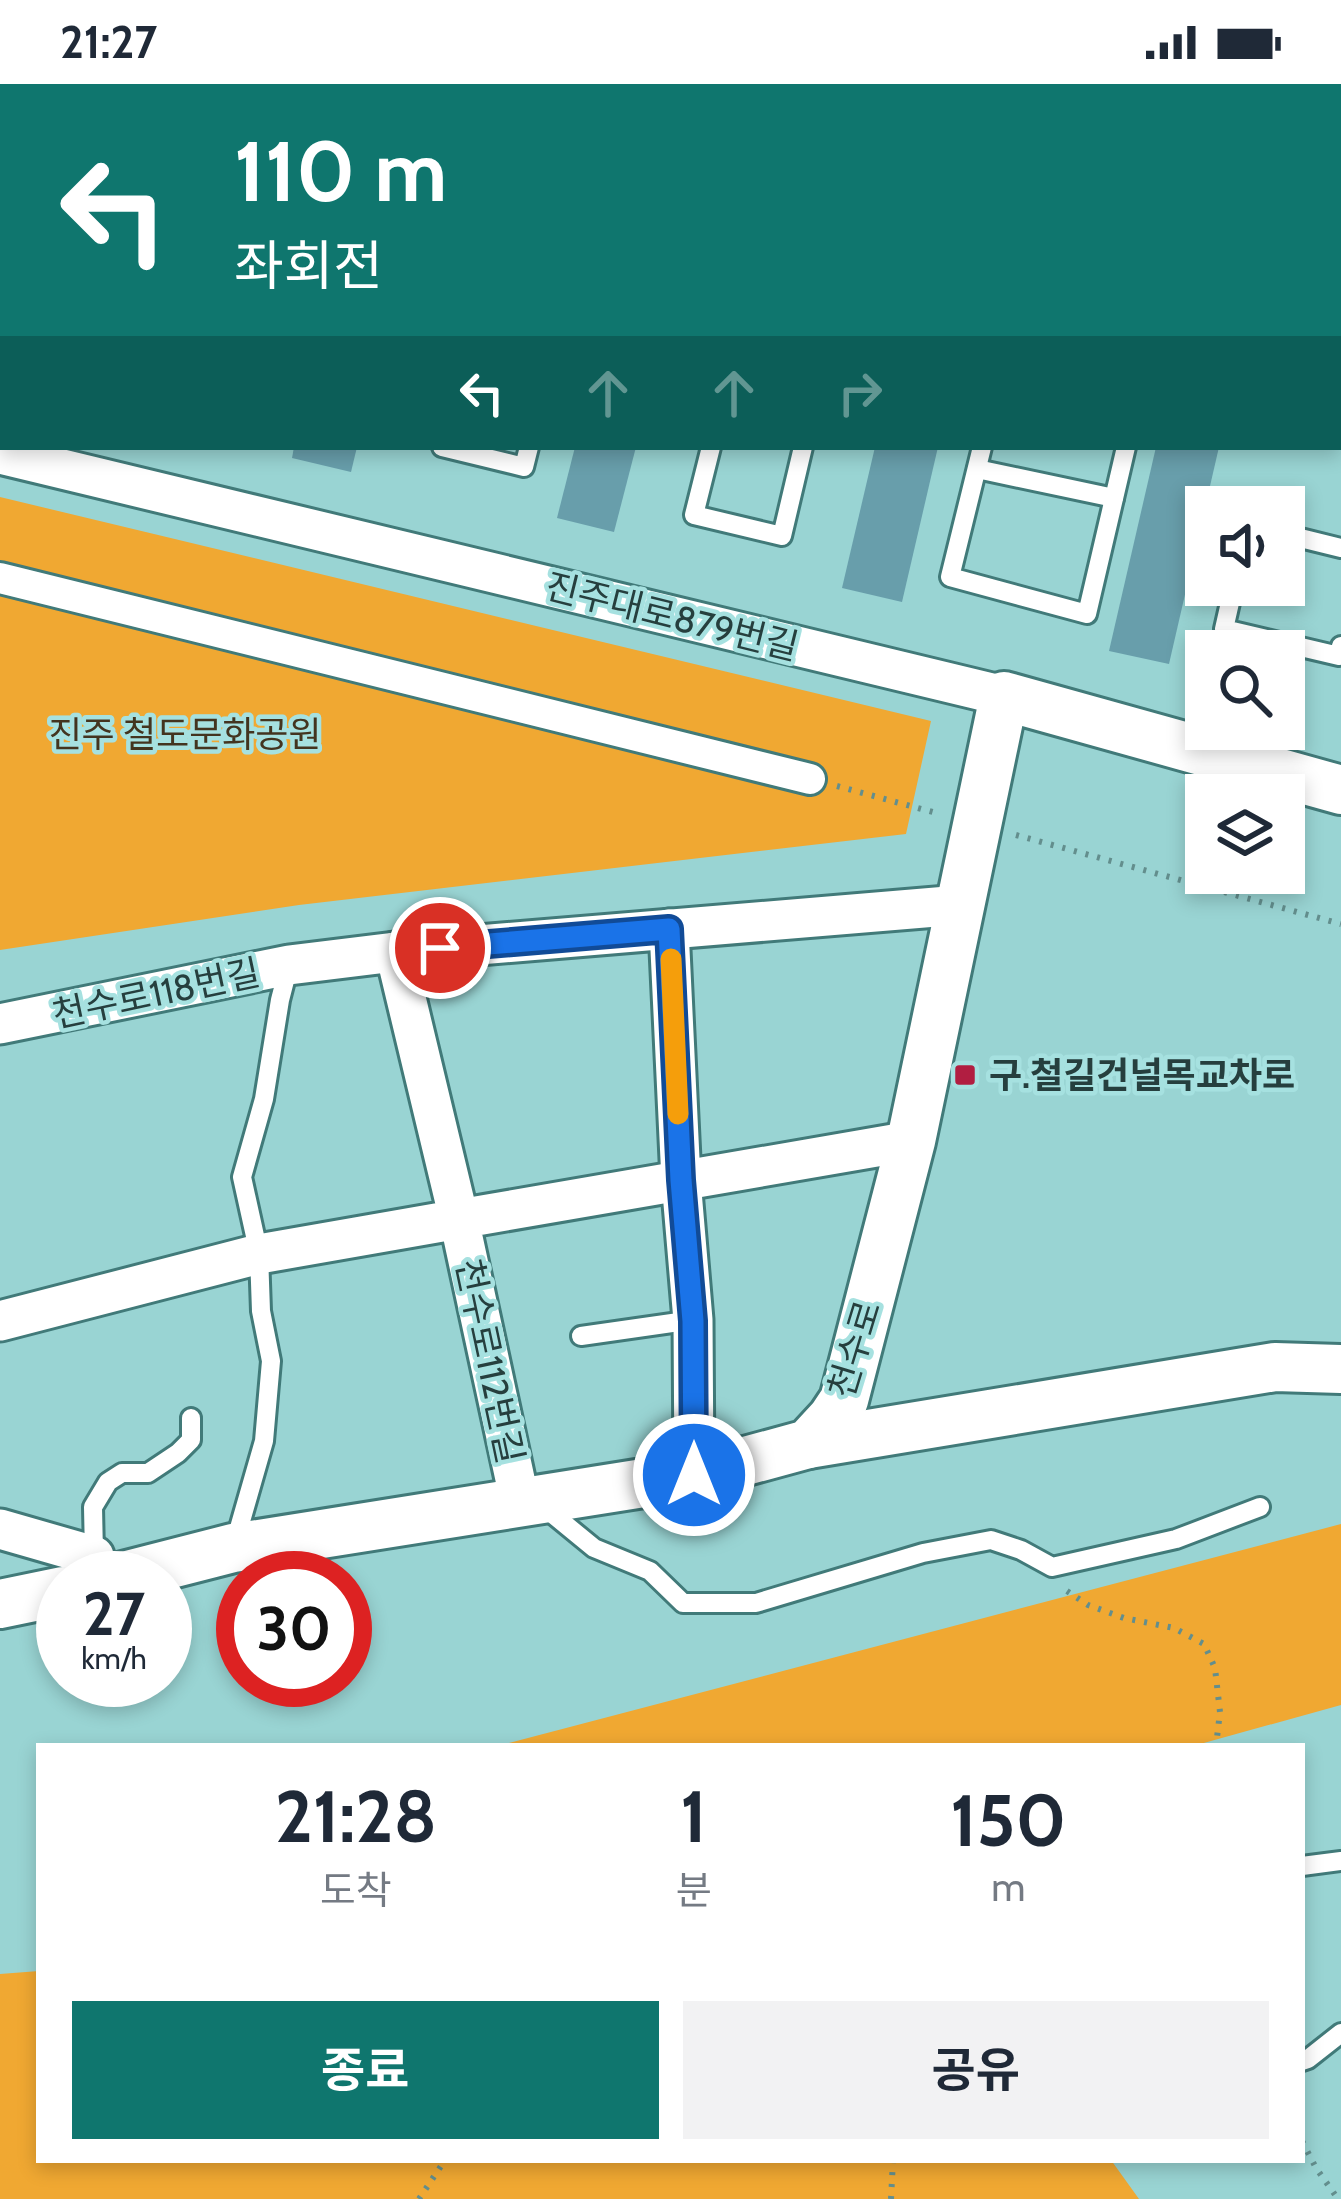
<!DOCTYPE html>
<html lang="ko">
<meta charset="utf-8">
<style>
:root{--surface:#fff;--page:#f2f2f3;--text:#1f2937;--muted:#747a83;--accent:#0f766e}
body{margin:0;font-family:Cabin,"Noto Sans KR",sans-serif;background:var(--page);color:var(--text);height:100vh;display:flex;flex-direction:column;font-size:45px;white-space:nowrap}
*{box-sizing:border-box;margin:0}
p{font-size:39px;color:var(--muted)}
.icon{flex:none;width:66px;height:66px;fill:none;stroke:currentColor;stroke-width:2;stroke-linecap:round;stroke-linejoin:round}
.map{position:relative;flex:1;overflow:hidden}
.panel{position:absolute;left:36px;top:1659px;width:1269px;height:420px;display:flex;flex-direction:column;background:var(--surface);border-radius:0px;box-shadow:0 6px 18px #0003}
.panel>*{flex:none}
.guide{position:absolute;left:0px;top:0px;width:1341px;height:366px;box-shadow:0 6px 18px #0003;background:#0f766e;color:#fff;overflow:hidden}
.controls{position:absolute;left:1185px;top:402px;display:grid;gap:24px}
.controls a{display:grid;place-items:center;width:120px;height:120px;border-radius:0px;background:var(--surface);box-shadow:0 6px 18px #0003;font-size:60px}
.speed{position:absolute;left:36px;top:1467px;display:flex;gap:24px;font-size:60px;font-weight:700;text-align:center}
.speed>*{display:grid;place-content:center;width:156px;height:156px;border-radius:50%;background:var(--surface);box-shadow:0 6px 18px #0003;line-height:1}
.speed small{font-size:30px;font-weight:400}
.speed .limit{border:18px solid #d22;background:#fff;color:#111}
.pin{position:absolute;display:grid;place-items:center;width:102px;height:102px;color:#fff;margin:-51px;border:6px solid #fff;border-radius:50%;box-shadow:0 3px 12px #0007}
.me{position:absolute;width:132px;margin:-66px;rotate:0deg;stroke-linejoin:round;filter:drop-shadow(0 0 9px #0008)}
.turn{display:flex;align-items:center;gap:42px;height:252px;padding:0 36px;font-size:54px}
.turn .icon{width:156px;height:156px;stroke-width:2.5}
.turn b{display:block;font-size:84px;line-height:102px}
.lanes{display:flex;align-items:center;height:114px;padding:0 36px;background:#0003;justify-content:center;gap:60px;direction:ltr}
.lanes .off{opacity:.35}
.eta{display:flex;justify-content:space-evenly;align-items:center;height:204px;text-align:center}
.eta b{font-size:72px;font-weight:700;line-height:84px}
.action{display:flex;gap:24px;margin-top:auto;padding:24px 36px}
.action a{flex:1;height:138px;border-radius:0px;background:var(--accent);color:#fff;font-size:48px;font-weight:700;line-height:138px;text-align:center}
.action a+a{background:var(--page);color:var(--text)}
.status{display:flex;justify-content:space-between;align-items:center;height:84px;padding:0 60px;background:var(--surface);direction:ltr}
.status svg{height:33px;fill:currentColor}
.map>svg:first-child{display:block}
.green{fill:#f0a832}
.building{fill:#689eab}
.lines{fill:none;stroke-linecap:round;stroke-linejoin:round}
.service-casing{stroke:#417a79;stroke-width:24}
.pedestrian-casing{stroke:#417a79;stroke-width:36}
.minor-casing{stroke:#417a79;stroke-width:45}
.tertiary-casing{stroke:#417a79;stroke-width:54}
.path{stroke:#638e8d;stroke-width:6;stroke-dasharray:3 9;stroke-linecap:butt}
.service{stroke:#fff;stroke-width:18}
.pedestrian{stroke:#fff;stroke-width:30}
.minor{stroke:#fff;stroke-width:39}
.tertiary{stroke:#fff;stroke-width:48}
.route-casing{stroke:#114b97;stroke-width:30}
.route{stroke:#1a73e8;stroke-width:21}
.slow{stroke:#f59e0b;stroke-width:21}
.poi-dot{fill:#b11e41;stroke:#a6e1e0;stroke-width:4.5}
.labels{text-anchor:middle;stroke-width:9;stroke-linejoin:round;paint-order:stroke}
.street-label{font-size:36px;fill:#263f3e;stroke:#a6e1e0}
.park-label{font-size:36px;fill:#43341f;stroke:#a6e1e0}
.poi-label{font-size:36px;font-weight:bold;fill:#263f3e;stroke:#a6e1e0;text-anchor:start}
</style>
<div class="status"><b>21:27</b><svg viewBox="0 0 49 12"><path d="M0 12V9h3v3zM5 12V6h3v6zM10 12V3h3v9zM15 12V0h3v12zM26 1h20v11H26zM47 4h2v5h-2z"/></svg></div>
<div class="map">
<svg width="1341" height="2115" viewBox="0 0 1341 2115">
<rect width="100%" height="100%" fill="#99d4d3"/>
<!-- green -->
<g class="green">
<polygon points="0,413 931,637 906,750 299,821 0,866"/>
<polygon points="1341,1440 1341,1621 1193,1662 498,1662"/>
<polygon points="39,1887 39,2076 1111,2076 1139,2115 0,2115 0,1890"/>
</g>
<!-- building -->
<g class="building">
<polygon points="294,363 357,363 351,388 292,374"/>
<polygon points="575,363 636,363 614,448 557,434"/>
<polygon points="875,363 938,363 902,518 842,504"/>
<polygon points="1156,363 1219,363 1169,580 1109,567"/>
</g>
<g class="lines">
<!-- service casing -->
<g class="service-casing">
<g id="service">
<polyline points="21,3 22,0"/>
<polyline points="214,3 215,0"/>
<polyline points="449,3 450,0"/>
<polyline points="993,3 994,0"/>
<polyline points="1236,3 1236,0"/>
<polyline points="0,86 3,75"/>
<polyline points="442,363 524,383 529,363"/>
<polyline points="711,363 694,431 782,452 803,363"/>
<polyline points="982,363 950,493 1087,530 1126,363"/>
<polyline points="977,385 1114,414"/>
<polyline points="1284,450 1341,464"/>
<polyline points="1234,501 1224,545 1339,572 1341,562"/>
<polyline points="581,1252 693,1236"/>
<polyline points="544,1423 594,1464 650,1487 683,1519 756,1519 923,1469 991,1456 1021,1466 1052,1483 1176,1455 1260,1423"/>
<polyline points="235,1458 264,1357 271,1277 261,1227 259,1170 242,1093 264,1015 280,916 289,881"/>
<polyline points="94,1471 93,1423 108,1398 122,1389 148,1389 178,1369 191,1356 191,1334"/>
<polyline points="1302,1782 1341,1777"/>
<polyline points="1302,1977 1308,1975 1341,1949"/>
</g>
</g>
<!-- pedestrian casing -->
<g class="pedestrian-casing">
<polyline id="pedestrian" points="0,494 810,695"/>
</g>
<!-- minor casing -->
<g class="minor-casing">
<g id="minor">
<polyline points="0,370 1004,612"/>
<polyline points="669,845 681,1096 693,1236 694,1391"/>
<polyline points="0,940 289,881 395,868 960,821"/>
<polyline points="0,1237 259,1170 459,1135 395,868"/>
<polyline points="520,1418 459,1135 911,1057"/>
<polyline points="0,1445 94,1472"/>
</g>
</g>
<!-- tertiary casing -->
<g class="tertiary-casing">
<g id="tertiary">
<polyline points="808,1360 1275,1283 1341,1285"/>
<polyline points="116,1494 233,1464 694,1391 808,1360 832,1334 844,1316 911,1057 1004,612 1341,706"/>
<polyline points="0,1520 63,1507"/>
</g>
</g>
<!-- path -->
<g class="path">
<polyline points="837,702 940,730"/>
<polyline points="1016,751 1341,840"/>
<polyline points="1067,1507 1088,1521 1124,1534 1174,1544 1204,1560 1215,1584 1220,1628 1216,1662"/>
<polyline points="1302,2057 1316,2084 1338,2115"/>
<polyline points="419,2115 445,2076"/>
<polyline points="891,2115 893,2076"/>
</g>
<!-- service -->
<use href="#service" class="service"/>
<!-- pedestrian -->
<use href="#pedestrian" class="pedestrian"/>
<!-- minor -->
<use href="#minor" class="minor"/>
<!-- tertiary -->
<use href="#tertiary" class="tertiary"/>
</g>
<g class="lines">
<!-- route casing -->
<g class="route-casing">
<polyline id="route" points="440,864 669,845 681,1096 693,1237 694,1391"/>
</g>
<!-- route -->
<use href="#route" class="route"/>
<!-- slow -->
<polyline class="slow" points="671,875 678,1030"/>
</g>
<!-- markers -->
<rect class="poi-dot" x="953" y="979" width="24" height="24" rx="6"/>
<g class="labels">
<!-- street labels -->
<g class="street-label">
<text transform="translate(672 532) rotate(14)" y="13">진주대로879번길</text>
<text transform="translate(156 909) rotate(-12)" y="13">천수로118번길</text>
<text transform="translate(854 1265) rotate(-73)" y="13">천수로</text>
<text transform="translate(490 1277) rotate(78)" y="13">천수로112번길</text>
</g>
<!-- park labels -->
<g class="park-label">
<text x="185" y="663">진주 철도문화공원</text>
</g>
<!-- poi labels -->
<g class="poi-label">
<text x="989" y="1004">구.철길건널목교차로</text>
</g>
</g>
</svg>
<div class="controls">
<a><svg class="icon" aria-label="sound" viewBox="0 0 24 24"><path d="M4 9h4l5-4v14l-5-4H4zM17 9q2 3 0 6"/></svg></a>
<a><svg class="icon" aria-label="search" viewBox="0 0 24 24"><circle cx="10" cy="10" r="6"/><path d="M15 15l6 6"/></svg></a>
<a><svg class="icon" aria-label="layers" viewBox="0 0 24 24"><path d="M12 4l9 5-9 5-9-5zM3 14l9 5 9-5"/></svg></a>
</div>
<div class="speed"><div>27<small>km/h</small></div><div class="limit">30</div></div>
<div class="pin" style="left:440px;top:864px;background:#d93025"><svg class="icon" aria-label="arrive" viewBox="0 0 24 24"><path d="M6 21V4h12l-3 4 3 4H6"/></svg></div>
<svg class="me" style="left:694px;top:1391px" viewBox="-20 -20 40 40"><circle r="17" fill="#1a73e8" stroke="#fff" stroke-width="3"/><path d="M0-11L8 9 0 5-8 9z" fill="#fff"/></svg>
<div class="guide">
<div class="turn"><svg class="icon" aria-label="left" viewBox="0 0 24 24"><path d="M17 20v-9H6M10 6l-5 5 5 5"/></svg><div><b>110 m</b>좌회전</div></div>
<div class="lanes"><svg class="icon" aria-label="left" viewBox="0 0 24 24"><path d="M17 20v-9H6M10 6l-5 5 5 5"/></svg><svg class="icon off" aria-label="ahead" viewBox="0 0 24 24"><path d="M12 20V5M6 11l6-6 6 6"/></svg><svg class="icon off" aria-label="ahead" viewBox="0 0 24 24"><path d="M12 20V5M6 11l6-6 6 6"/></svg><svg class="icon off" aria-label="right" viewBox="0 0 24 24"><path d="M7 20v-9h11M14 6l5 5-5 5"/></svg></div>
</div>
<section class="panel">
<div class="eta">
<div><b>21:28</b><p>도착</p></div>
<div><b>1</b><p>분</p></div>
<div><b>150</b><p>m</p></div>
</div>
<div class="action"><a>종료</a><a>공유</a></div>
</section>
</div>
